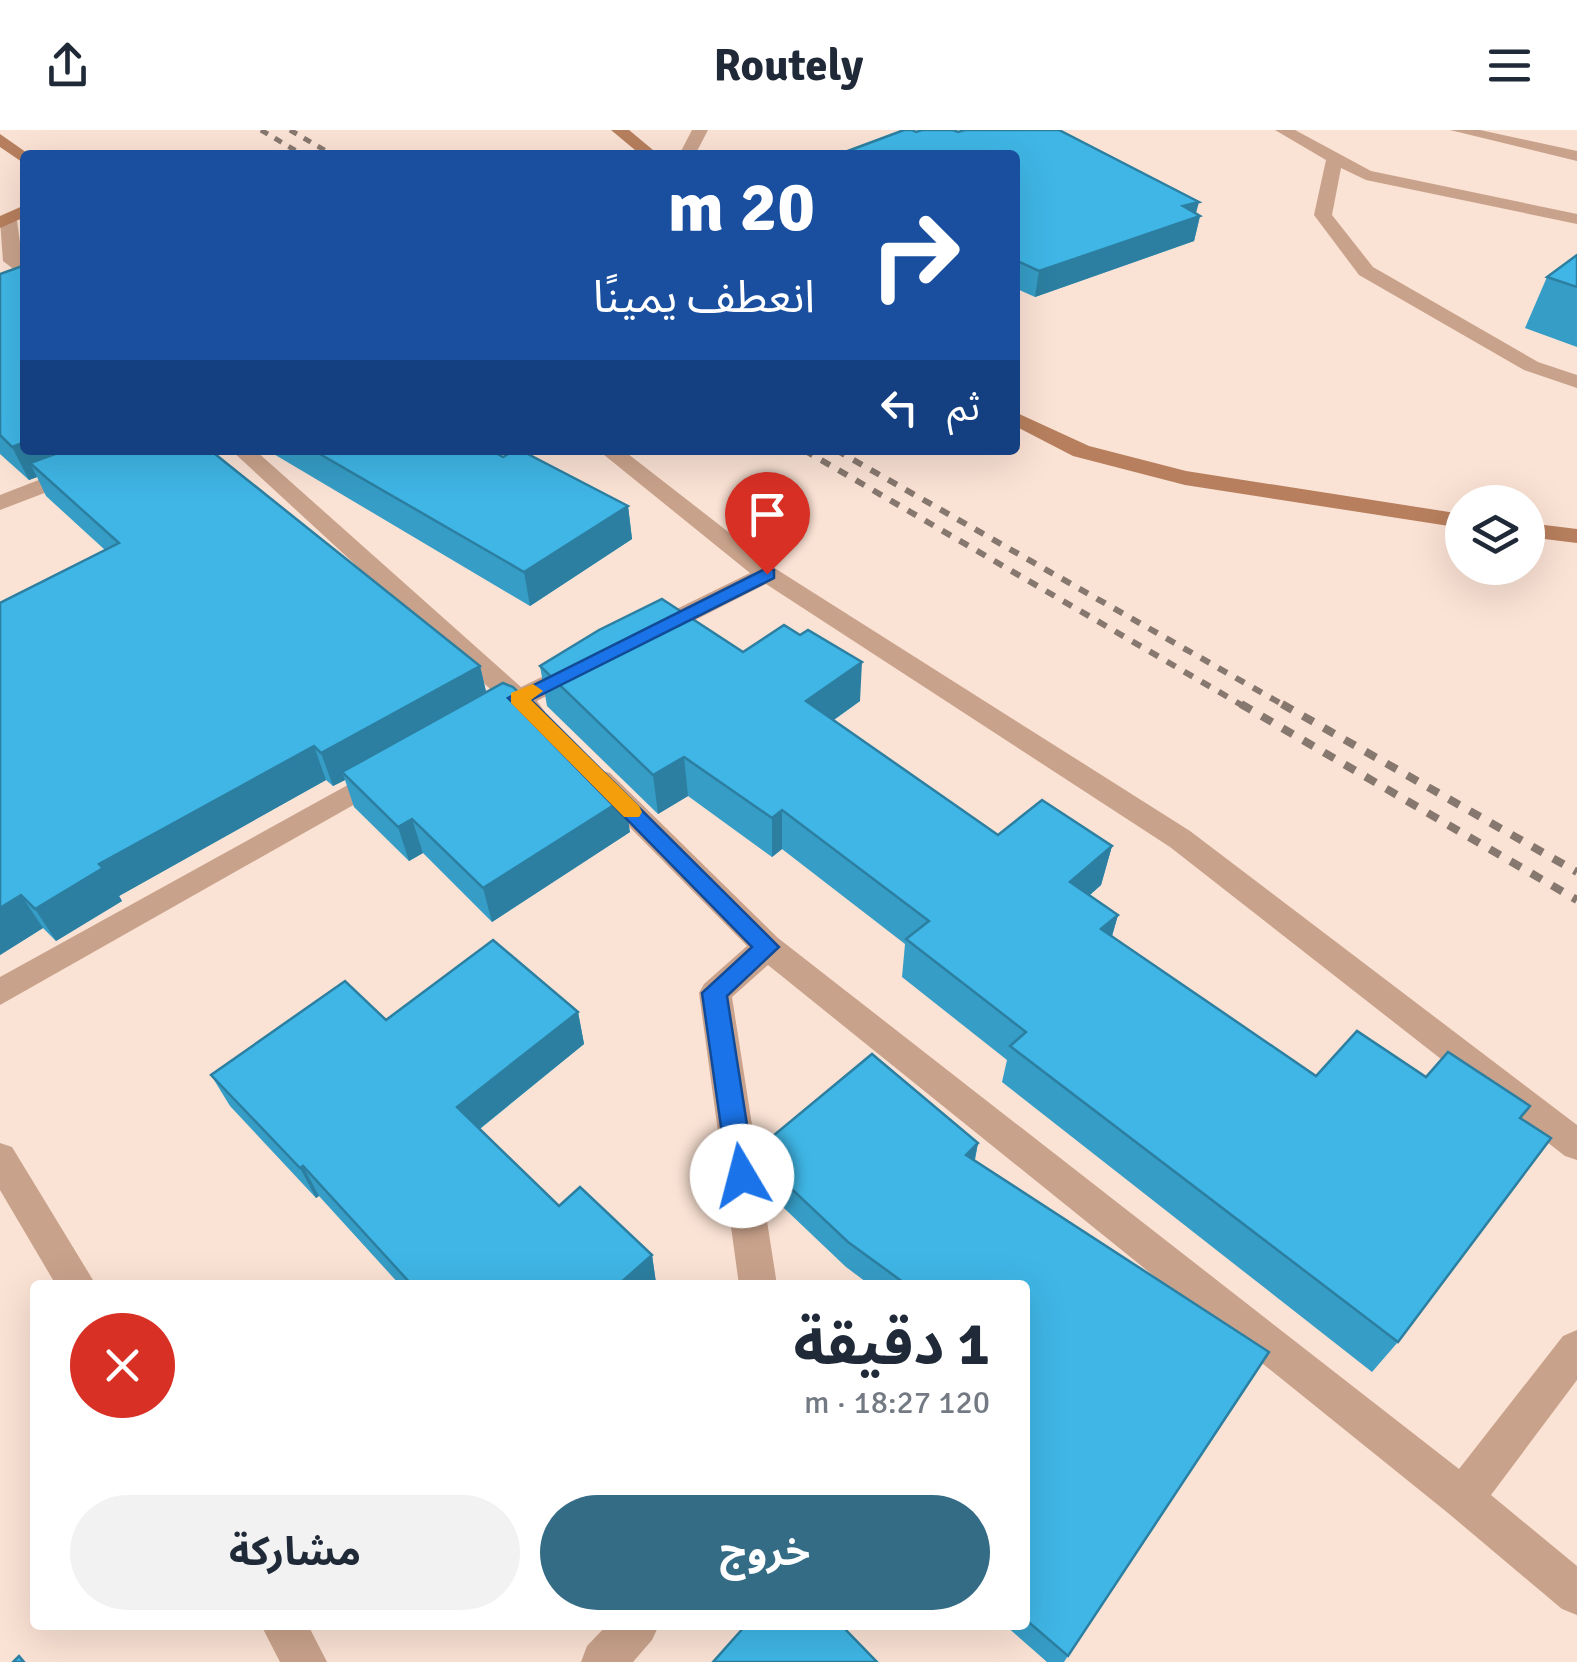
<!DOCTYPE html>
<html lang="ar">
<meta charset="utf-8">
<style>
:root{--surface:#fff;--page:#f2f2f3;--text:#1f2937;--muted:#747a83;--accent:#346c86}
body{margin:0;font-family:Signika,"Noto Sans Arabic",sans-serif;background:var(--page);color:var(--text);direction:rtl;height:100vh;display:flex;flex-direction:column;font-size:38px;white-space:nowrap}
*{box-sizing:border-box;margin:0}
p{font-size:32px;color:var(--muted)}
.icon{flex:none;width:55px;height:55px;fill:none;stroke:currentColor;stroke-width:2;stroke-linecap:round;stroke-linejoin:round}
.map{position:relative;flex:1;overflow:hidden;direction:ltr}
.side{position:absolute;left:30px;top:1150px;width:1000px;height:350px;display:flex;flex-direction:column;background:var(--surface);border-radius:10px;box-shadow:0 10px 40px #0002;direction:rtl}
.side>*{flex:none}
.banner{position:absolute;left:20px;top:20px;width:1000px;height:305px;border-radius:10px;box-shadow:0 10px 40px #0002;direction:rtl;background:#1a4fa0;color:#fff;overflow:hidden}
.controls{position:absolute;left:1445px;top:355px;display:grid;gap:20px}
.controls a{display:grid;place-items:center;width:100px;height:100px;border-radius:50%;background:var(--surface);box-shadow:0 10px 40px #0002;font-size:50px}
.pin{position:absolute;display:grid;place-items:center;width:85px;height:85px;color:#fff;margin:-102px -42px;border-radius:50% 50% 50% 0;rotate:-45deg;box-shadow:0 0 10px #0007}
.pin .icon{rotate:45deg}
.me{position:absolute;width:110px;margin:-55px;rotate:352deg;stroke-linejoin:round;filter:drop-shadow(0 0 8px #0008)}
.turn{display:flex;align-items:center;gap:35px;height:210px;padding:0 40px;font-size:45px}
.turn .icon{width:130px;height:130px;stroke-width:2.5}
.turn b{display:block;font-size:70px;line-height:85px}
.then{display:flex;align-items:center;height:95px;padding:0 40px;background:#0003;gap:20px;font-size:38px}
.round{display:grid;place-items:center;flex:none;width:105px;height:105px;border-radius:52px;background:var(--page)}
.headline{display:flex;align-items:center;justify-content:space-between;height:170px;padding:0 40px}
h1{font-size:60px;font-weight:700;line-height:75px}
.primary-button{display:flex;gap:20px;margin-top:auto;padding:20px 40px}
.primary-button a{flex:1;height:115px;border-radius:60px;background:var(--accent);color:#fff;font-size:40px;font-weight:700;line-height:115px;text-align:center}
.primary-button a+a{background:var(--page);color:var(--text)}
header{display:flex;justify-content:space-between;align-items:center;height:130px;padding:0 40px;background:var(--surface);font-size:45px;font-weight:700}
.map>svg:first-child{display:block}
.lines{fill:none;stroke-linecap:round;stroke-linejoin:round}
.street{fill:#c9a28b;fill-rule:evenodd}
.secondary{fill:#b77f5d;fill-rule:evenodd}
.rail-far2{stroke:#87786f;stroke-width:5;stroke-dasharray:8 8;stroke-linecap:butt}
.rail-far1{stroke:#87786f;stroke-width:6;stroke-dasharray:10 10;stroke-linecap:butt}
.rail{stroke:#87786f;stroke-width:8;stroke-dasharray:12 12;stroke-linecap:butt}
.wall{fill:#369dc6}
.shaded-wall{fill:#2c7fa1}
.building{fill:#3fb6e6;stroke:#2c7fa1;stroke-width:2.5}
.route{fill:#1a73e8;stroke:#114b97;stroke-width:2.5}
.slow{fill:#f59e0b}
</style>
<header><svg class="icon" aria-label="menu" viewBox="0 0 24 24"><path d="M4 6h16M4 12h16M4 18h16"/></svg>Routely<svg class="icon" aria-label="share" viewBox="0 0 24 24"><path d="M12 15V3M7 8l5-5 5 5M5 13v7h14v-7"/></svg></header>
<div class="map">
<svg width="1577" height="1532" viewBox="0 0 1577 1532">
<rect width="100%" height="100%" fill="#fae2d4"/>
<g class="lines">
<!-- street -->
<g class="street">
<polygon points="692,0 708,0 695,25 679,25"/>
<polygon points="1275,0 1295,0 1371,41 1577,84 1577,94 1366,50 1341,38 1332,85 1373,137 1538,232 1577,245 1577,258 1524,240 1359,145 1314,85 1326,30"/>
<polygon points="1450,0 1480,0 1577,21 1577,31"/>
<polygon points="8,86 17,91 25,148 3,131 0,90"/>
<polygon points="116,320 147,320 144,325 0,380 0,365"/>
<polygon points="231,320 255,320 521,557 577,530 590,539 586,545 537,571 545,582 541,588 532,591 516,582 489,594 480,591 476,585 480,579 500,568"/>
<polygon points="598,320 623,320 776,439 1190,701 1577,995 1577,1030 1565,1026 1170,717 766,454 658,509 640,509 636,503 640,497 750,443"/>
<polygon points="384,635 394,638 398,645 394,652 0,875 0,847"/>
<polygon points="600,640 610,643 778,808 1459,1339 1563,1206 1577,1200 1577,1250 1491,1365 1577,1436 1577,1485 1562,1479 1448,1383 768,835 732,867 777,1155 739,1155 699,863 704,854 747,816 590,657 586,650 590,643"/>
<polygon points="0,1013 12,1017 96,1155 56,1155 0,1060"/>
<polygon points="261,1495 308,1495 327,1532 280,1532"/>
<polygon points="607,1495 659,1495 652,1510 633,1532 581,1532 587,1516"/>
</g>
<!-- secondary -->
<g class="secondary">
<polygon points="611,0 629,0 659,25 641,25"/>
<polygon points="0,4 30,25 25,25 25,34 0,17"/>
<polygon points="25,75 25,87 0,98 0,86"/>
<polygon points="1015,282 1089,316 1186,341 1462,384 1462,398 1185,355 1073,326 1015,296"/>
<polygon points="1528,393 1577,399 1577,413 1528,407"/>
</g>
<!-- rail-far2 -->
<g class="rail-far2">
<polyline points="261,0 303,25"/>
<polyline points="290,0 333,25"/>
</g>
<!-- rail-far1 -->
<g class="rail-far1">
<polyline points="804,320 1245,577"/>
<polyline points="836,320 1287,577"/>
</g>
<!-- rail -->
<g class="rail">
<polyline points="1241,574 1577,770"/>
<polyline points="1282,574 1577,742"/>
</g>
</g>
<!-- wall -->
<g class="wall">
<polygon points="1015,25 1196,83 1200,86 1194,111 1035,167 1015,158"/>
<polygon points="1577,125 1577,217 1525,198 1547,147"/>
<polygon points="0,144 25,320 480,536 486,562 630,702 492,792 423,723 409,731 354,677 345,650 333,656 326,650 119,766 122,771 56,811 43,798 0,825 0,473 105,420 46,366 37,347 29,350 0,324"/>
<polygon points="267,320 491,320 503,327 628,376 632,409 530,476"/>
<polygon points="743,522 860,571 834,590 998,705 1112,716 1101,755 1090,765 1118,785 1112,806 1316,946 1426,947 1520,988 1398,1212 1372,1242 1002,952 1007,930 902,847 905,814 782,719 772,727 688,666 658,684 547,576 540,536"/>
<polygon points="578,882 584,914 480,999 559,1076 652,1125 656,1153 654,1155 400,1155 319,1066 316,1068 230,976 211,945"/>
<polygon points="978,1013 975,1030 1269,1222 1064,1532 1047,1532 1005,1495 1025,1495 1025,1155 870,1155 846,1137 766,1061 763,1042 762,1015"/>
</g>
<!-- shaded-wall -->
<g class="shaded-wall">
<polygon points="1199,72 1195,87 1200,86 1194,111 1035,167 1039,141 1183,76"/>
<polygon points="25,312 25,320 106,320 30,333 37,347 29,350 12,317"/>
<polygon points="628,376 632,409 530,476 524,442"/>
<polygon points="862,532 860,571 805,610 806,571"/>
<polygon points="480,536 488,570 342,642 345,650 333,656 321,623"/>
<polygon points="314,616 326,650 119,766 122,771 56,811 35,779 99,734"/>
<polygon points="684,627 688,666 658,684 653,645"/>
<polygon points="625,668 630,702 492,792 483,758"/>
<polygon points="782,680 782,719 772,727 772,688"/>
<polygon points="412,689 423,723 409,731 398,697"/>
<polygon points="1112,716 1101,755 1061,790 1070,752"/>
<polygon points="21,765 43,798 0,825 0,778"/>
<polygon points="1118,785 1107,823 1101,799"/>
<polygon points="578,882 584,914 468,1008 457,977"/>
<polygon points="978,1013 972,1041 966,1025"/>
<polygon points="303,1036 319,1066 316,1068 300,1038"/>
<polygon points="652,1125 656,1153 654,1155 618,1155"/>
</g>
<!-- building -->
<g class="building">
<polygon points="904,0 912,0 916,2 922,0 953,0 958,2 965,0 1059,0 1199,72 1183,76 1200,86 1039,141 1015,130 1015,25 837,25"/>
<polygon points="1577,125 1577,157 1547,147"/>
<polygon points="25,135 25,312 12,317 0,305 0,144"/>
<polygon points="66,320 210,320 480,536 321,623 314,616 99,734 103,738 35,779 21,765 0,778 0,473 119,413 30,333"/>
<polygon points="313,320 491,320 503,327 515,320 520,320 628,376 524,442"/>
<polygon points="662,469 743,522 784,495 800,505 808,500 862,532 806,571 998,705 1042,670 1112,716 1070,752 1118,785 1101,799 1316,946 1357,901 1426,947 1448,922 1530,976 1520,988 1551,1008 1398,1212 1010,916 1026,902 906,809 929,791 782,680 772,688 684,627 653,645 540,536 599,500"/>
<polygon points="503,553 513,557 625,668 483,758 412,689 398,697 342,642"/>
<polygon points="493,810 578,882 457,977 559,1076 580,1057 652,1125 618,1155 412,1155 303,1036 300,1038 211,945 345,851 386,890"/>
<polygon points="872,924 978,1013 966,1025 1269,1222 1068,1526 1025,1489 1025,1155 907,1155 848,1112 765,1034 762,1015"/>
<polygon points="746,1495 841,1495 877,1532 713,1532"/>
<polygon points="19,1526 24,1532 13,1532"/>
</g>
<!-- route -->
<polygon class="route" points="767,438 774,440 774,448 531,570 779,817 727,866 755,1046 751,1054 742,1057 732,1054 728,1046 702,863 752,817 508,568"/>
<!-- slow -->
<polygon class="slow" points="533,554 543,561 531,570 639,676 642,682 639,687 624,687 511,573 511,563"/>
</svg>
<div class="controls">
<a><svg class="icon" aria-label="layers" viewBox="0 0 24 24"><path d="M12 4l9 5-9 5-9-5zM3 14l9 5 9-5"/></svg></a>
</div>
<div class="pin" style="left:767px;top:444px;background:#d93025"><svg class="icon" aria-label="arrive" viewBox="0 0 24 24"><path d="M6 21V4h12l-3 4 3 4H6"/></svg></div>
<svg class="me" style="left:742px;top:1046px" viewBox="-20 -20 40 40"><circle r="19" fill="#fff"/><path d="M0-13L10 11 0 6-10 11z" fill="#1a73e8"/></svg>
<div class="banner">
<div class="turn"><svg class="icon" aria-label="right" viewBox="0 0 24 24"><path d="M7 20v-9h11M14 6l5 5-5 5"/></svg><div><b>20 m</b>انعطف يمينًا</div></div>
<div class="then">ثم<svg class="icon" aria-label="left" viewBox="0 0 24 24"><path d="M17 20v-9H6M10 6l-5 5 5 5"/></svg></div>
</div>
<section class="side">
<div class="headline"><div><h1>1 دقيقة</h1><p>120 m · 18:27</p></div><a class="round" style="background:#d93025;color:#fff"><svg class="icon" aria-label="close" viewBox="0 0 24 24"><path d="M6 6l12 12M18 6L6 18"/></svg></a></div>
<div class="primary-button"><a>خروج</a><a>مشاركة</a></div>
</section>
</div>
